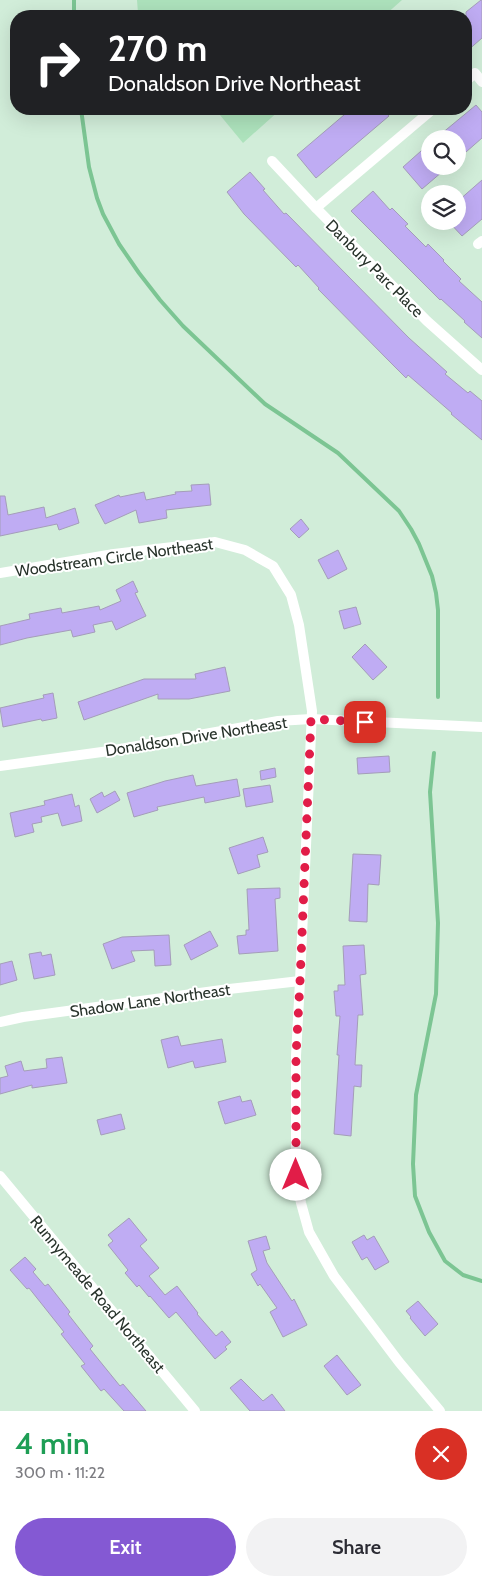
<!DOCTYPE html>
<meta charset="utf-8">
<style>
:root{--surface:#fff;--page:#f2f2f3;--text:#2b2b33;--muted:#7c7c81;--accent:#8459d3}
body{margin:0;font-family:Cabin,sans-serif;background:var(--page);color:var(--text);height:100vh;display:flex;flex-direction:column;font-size:19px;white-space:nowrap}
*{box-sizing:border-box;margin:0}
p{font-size:16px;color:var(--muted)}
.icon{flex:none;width:28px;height:28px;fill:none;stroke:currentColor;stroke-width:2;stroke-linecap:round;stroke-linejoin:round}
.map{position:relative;height:1411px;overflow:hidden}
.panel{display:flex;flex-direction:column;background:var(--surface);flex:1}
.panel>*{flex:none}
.banner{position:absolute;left:10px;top:10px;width:462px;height:105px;border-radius:20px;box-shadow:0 5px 20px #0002;background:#202124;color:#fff;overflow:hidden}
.buttons{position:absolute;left:421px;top:130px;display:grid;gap:10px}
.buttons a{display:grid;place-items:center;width:45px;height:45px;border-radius:50%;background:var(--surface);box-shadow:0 5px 20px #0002;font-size:25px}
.pin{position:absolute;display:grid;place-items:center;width:42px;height:42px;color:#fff;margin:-21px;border-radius:10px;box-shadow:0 2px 8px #0006}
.me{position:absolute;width:55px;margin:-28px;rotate:0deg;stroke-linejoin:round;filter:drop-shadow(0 0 4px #0008)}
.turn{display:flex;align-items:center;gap:18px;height:105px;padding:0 15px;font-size:22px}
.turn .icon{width:65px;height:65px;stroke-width:2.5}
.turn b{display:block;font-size:35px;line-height:42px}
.round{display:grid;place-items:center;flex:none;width:52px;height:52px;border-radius:26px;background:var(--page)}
.head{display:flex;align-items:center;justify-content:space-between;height:85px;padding:0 15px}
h1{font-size:30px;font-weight:600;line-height:38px;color:#1e9e55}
.action{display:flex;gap:10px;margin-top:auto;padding:10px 15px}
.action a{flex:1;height:58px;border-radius:30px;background:var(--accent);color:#fff;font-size:20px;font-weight:600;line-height:58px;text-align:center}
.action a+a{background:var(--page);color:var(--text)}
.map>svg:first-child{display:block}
.green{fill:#ade2bc}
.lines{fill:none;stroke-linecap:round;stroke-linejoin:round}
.stream{stroke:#7cc593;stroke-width:4}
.building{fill:#bfacf3;stroke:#a49db9}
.street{stroke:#fff;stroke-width:10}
.route{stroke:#e11d48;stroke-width:9;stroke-dasharray:0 16.2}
.labels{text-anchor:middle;stroke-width:4;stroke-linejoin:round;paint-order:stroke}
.street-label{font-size:16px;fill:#28332b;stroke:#fff}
</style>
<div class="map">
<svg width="482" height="1411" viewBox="0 0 482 1411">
<rect width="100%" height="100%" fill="#d1edd9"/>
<!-- green -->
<g class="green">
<polygon points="137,0 402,0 384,16 141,16 138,13"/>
<polygon points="215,109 281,109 243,143"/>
</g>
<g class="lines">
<!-- stream -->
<g class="stream">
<polyline points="74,0 74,16"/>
<polyline points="81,109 89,167 97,198 103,214 119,244 139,273 160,300 183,326 265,404 338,453 399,511 411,529 419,544 432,576 436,593 438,610 438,697"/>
<polyline points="434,753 430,792 438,923 436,994 416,1095 413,1164 415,1196 429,1232 445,1261 463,1275 482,1281"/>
</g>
</g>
<!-- building -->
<g class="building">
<polygon points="481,0 482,0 482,38 466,52 466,12"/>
<polygon points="476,105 482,112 482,138 458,159 458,139 435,139"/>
<polygon points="351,109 383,109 389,116 316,178 297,155"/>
<polygon points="430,143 430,166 449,166 422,189 403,167"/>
<polygon points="250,172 265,189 263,190 284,214 286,213 409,338 447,372 445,374 468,393 470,391 482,401 482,440 451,414 452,413 408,375 406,378 390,362 318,289 319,288 298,265 296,267 244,214 227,192"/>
<polygon points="482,180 482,219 462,236 448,221 458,221 458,201"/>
<polygon points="373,191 390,210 392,208 408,224 405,226 426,247 428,244 444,260 443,261 461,279 459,281 482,302 482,338 464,322 465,321 441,299 440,300 351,211"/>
<polygon points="209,484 211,505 166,510 167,518 139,523 136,510 105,524 95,505 119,495 120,497 144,492 146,500 176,494 175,492 192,491 191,485"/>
<polygon points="0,496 5,496 8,515 44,507 46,518 75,508 79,523 59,530 57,524 0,536"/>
<polygon points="301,519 309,529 299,538 290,529"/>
<polygon points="338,550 347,569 328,579 318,560"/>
<polygon points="133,581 138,592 135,593 146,616 116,630 112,621 93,625 95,632 73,637 71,630 27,638 0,645 0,626 30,619 29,614 61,608 62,613 99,606 100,610 121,601 116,590"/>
<polygon points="356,607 361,624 344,629 339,611"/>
<polygon points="365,644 387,667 373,680 352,657"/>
<polygon points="225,667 230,691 189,699 158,699 158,694 84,720 78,702 144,679 196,679 195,674"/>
<polygon points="53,693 57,718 42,721 41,719 3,727 0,708 44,698 43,695"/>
<polygon points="389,756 390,772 358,774 357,758"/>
<polygon points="275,768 276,777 261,780 260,771"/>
<polygon points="193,775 196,786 237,779 240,796 205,803 204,797 157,807 158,810 134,817 127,793 165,781"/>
<polygon points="270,785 273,802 246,807 243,789"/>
<polygon points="115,791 120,800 97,813 90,799 102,792 104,797"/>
<polygon points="72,794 75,807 79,805 82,821 62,826 58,813 41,817 42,822 32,824 34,832 15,837 10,813 45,805 44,801"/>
<polygon points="263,837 268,852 257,855 260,867 238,874 229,848"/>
<polygon points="353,854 381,855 379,885 368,884 367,922 349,921"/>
<polygon points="280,888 280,898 275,899 278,951 239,954 237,936 246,935 246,930 249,930 247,889"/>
<polygon points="210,931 218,946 191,960 184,945"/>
<polygon points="169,935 171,965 155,966 154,950 131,951 135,961 112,969 103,944 122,937"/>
<polygon points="364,945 366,974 360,975 363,1015 358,1015 355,1065 362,1065 361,1087 354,1086 351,1136 334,1134 339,1055 337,1055 340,1016 336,1016 334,991 338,991 338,985 345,985 343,946"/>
<polygon points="41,952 42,956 51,954 55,975 34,979 29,954"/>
<polygon points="12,961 17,980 0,985 0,964"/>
<polygon points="178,1036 181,1046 222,1039 226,1062 195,1068 193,1061 168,1068 161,1040"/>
<polygon points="62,1057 67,1083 32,1088 32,1085 0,1094 0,1078 8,1076 5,1066 21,1061 24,1071 47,1068 46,1059"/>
<polygon points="240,1096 242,1102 251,1100 256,1115 225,1124 218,1102"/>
<polygon points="121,1114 125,1129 101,1135 97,1120"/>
<polygon points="129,1218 147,1240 140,1246 159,1268 149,1276 165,1295 177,1286 198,1313 197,1314 216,1336 222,1331 231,1342 225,1347 227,1349 215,1359 176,1312 169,1318 150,1296 149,1297 139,1285 137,1287 125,1273 128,1270 108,1245 113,1241 108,1235"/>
<polygon points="364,1235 367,1240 374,1236 389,1262 375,1270 367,1257 362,1260 352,1242"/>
<polygon points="266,1236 270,1249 263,1251 267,1263 292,1301 294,1299 307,1325 283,1337 270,1312 277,1308 260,1284 258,1286 251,1274 257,1270 248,1241"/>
<polygon points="25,1257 36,1269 33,1272 45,1286 48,1284 70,1312 68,1314 93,1346 90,1349 120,1386 123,1384 146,1411 124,1411 104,1389 101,1391 81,1366 85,1364 61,1334 64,1332 29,1288 27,1289 10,1270"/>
<polygon points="418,1301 438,1324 425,1336 410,1318 411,1317 406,1311"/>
<polygon points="337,1355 361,1385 347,1395 324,1366"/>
<polygon points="241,1379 263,1401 272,1394 285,1411 250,1411 230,1388"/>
</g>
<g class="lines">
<!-- street -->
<g class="street">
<polyline points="466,81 475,73 482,82"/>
<polyline points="272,161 316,208 427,321 482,370"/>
<polyline points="316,208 433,109"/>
<polyline points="478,244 482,241"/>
<polyline points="0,573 114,554 215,542 245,550 273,566 291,595 299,625 312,711 300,981 296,1056 296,1175 301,1203 309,1232 334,1276 399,1362 440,1411"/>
<polyline points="0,766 109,751 278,721 311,719 482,727"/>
<polyline points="0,1022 23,1017 229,989 300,981"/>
<polyline points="0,1176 195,1411"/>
</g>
</g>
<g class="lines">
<!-- route -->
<polyline class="route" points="296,1175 296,1056 300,982 311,719 365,722"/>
</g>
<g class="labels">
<!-- street labels -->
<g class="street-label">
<text transform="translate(375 268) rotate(45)" y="6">Danbury Parc Place</text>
<text transform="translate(114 557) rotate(-8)" y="6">Woodstream Circle Northeast</text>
<text transform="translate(196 736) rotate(-9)" y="6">Donaldson Drive Northeast</text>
<text transform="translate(150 1000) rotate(-8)" y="6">Shadow Lane Northeast</text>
<text transform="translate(98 1294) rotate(50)" y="6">Runnymeade Road Northeast</text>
</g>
</g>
</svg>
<div class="buttons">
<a><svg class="icon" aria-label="search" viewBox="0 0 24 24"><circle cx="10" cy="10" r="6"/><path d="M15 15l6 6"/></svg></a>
<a><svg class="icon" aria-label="layers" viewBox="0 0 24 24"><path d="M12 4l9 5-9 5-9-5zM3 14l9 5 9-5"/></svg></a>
</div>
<div class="pin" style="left:365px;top:722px;background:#d93025"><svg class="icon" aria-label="arrive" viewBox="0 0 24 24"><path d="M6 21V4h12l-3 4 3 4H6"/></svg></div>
<svg class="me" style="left:296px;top:1175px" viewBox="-20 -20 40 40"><circle r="19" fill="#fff"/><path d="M0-13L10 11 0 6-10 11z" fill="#e11d48"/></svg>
<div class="banner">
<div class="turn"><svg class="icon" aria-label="right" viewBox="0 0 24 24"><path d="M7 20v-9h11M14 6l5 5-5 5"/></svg><div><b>270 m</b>Donaldson Drive Northeast</div></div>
</div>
</div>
<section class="panel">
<div class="head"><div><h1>4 min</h1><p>300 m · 11:22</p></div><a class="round" style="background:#d93025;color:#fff"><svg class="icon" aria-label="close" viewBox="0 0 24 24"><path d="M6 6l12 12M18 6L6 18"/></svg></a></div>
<div class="action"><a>Exit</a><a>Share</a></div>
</section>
